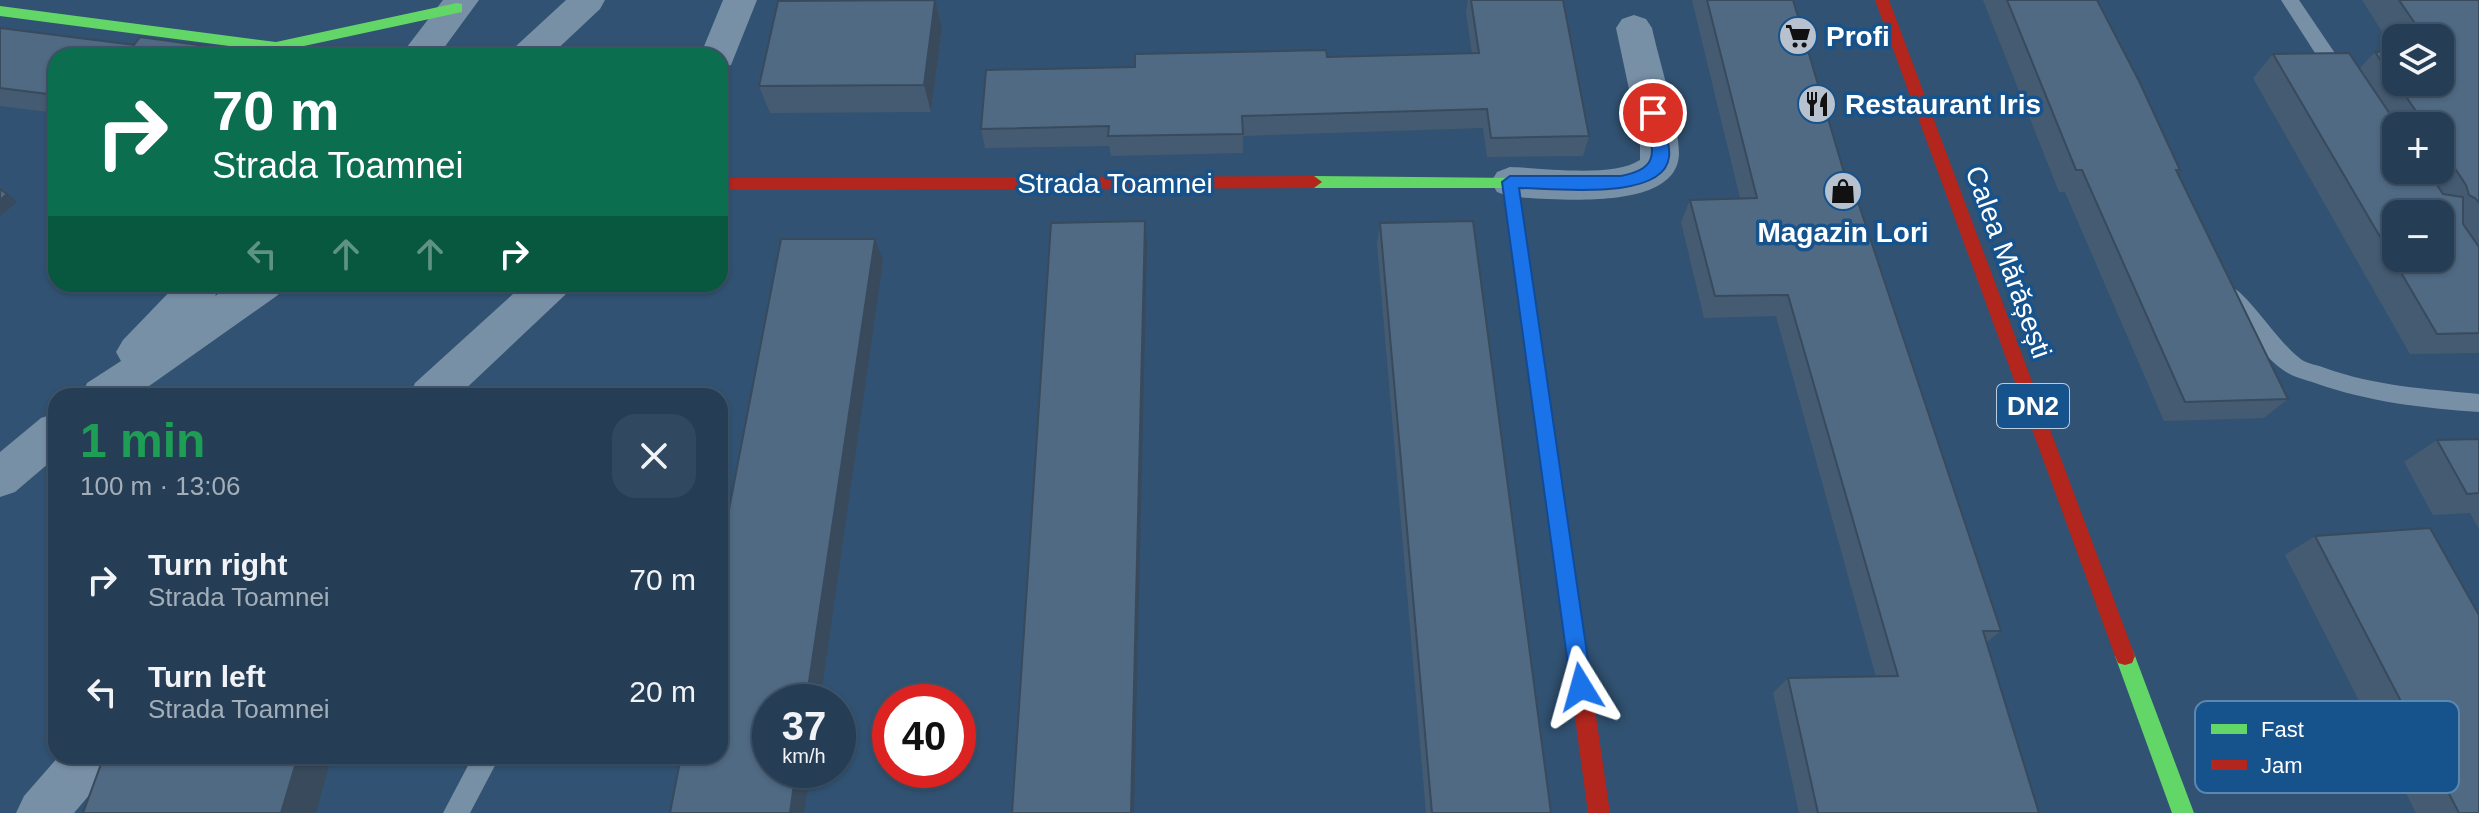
<!DOCTYPE html>
<meta charset="utf-8">
<style>
:root{--surface:#253e56;--page:#314960;--text:#f1f3f6;--muted:#a3aeb9;--line:#42576c}
body{margin:0;font-family:Arial,sans-serif;background:var(--page);color:var(--text);height:100vh;display:flex;flex-direction:column;font-size:30px;white-space:nowrap}
*{box-sizing:border-box;margin:0}
p{font-size:26px;color:var(--muted)}
.icon{flex:none;width:44px;height:44px;fill:none;stroke:currentColor;stroke-width:2;stroke-linecap:round;stroke-linejoin:round}
.map{position:relative;flex:1;overflow:hidden}
.panel{position:absolute;left:48px;top:388px;width:680px;height:376px;display:flex;flex-direction:column;background:var(--surface);border-radius:24px;box-shadow:0 2px 6px #0004,0 0 0 2px var(--line)}
.panel>*{flex:none}
.guide{position:absolute;left:48px;top:48px;width:680px;height:244px;border-radius:24px;box-shadow:0 2px 6px #0004,0 0 0 2px var(--line);background:#0b6e4f;color:#fff;overflow:hidden}
.tools{position:absolute;left:2382px;top:24px;display:grid;gap:16px}
.tools a{display:grid;place-items:center;width:72px;height:72px;border-radius:16px;background:var(--surface);box-shadow:0 2px 6px #0004,0 0 0 2px var(--line);font-size:40px}
.speed{position:absolute;left:752px;top:684px;display:flex;gap:16px;font-size:40px;font-weight:700;text-align:center}
.speed>*{display:grid;place-content:center;width:104px;height:104px;border-radius:50%;background:var(--surface);box-shadow:0 2px 6px #0004,0 0 0 2px var(--line);line-height:1}
.speed small{font-size:20px;font-weight:400}
.speed .limit{border:12px solid #d22;background:#fff;color:#111}
.pin{position:absolute;display:grid;place-items:center;width:68px;height:68px;color:#fff;margin:-34px;border:4px solid #fff;border-radius:50%;box-shadow:0 2px 8px #0007}
.me{position:absolute;width:88px;margin:-44px;rotate:352deg;stroke-linejoin:round;filter:drop-shadow(0 0 6px #0008)}
.turn{display:flex;align-items:center;gap:28px;height:168px;padding:0 32px;font-size:36px}
.turn .icon{width:104px;height:104px;stroke-width:2.5}
.turn b{display:block;font-size:56px;line-height:68px}
.lanes{display:flex;align-items:center;height:76px;padding:0 32px;background:#0003;justify-content:center;gap:40px;direction:ltr}
.lanes .off{opacity:.35}
.round{display:grid;place-items:center;flex:none;width:84px;height:84px;border-radius:24px;background:var(--page)}
.headline{display:flex;align-items:center;justify-content:space-between;height:136px;padding:0 32px}
h1{font-size:48px;font-weight:800;line-height:60px;color:#1e9e55}
ul{padding:0;list-style:none}
li{display:flex;align-items:center;gap:24px;height:112px;padding:0 32px}
li div{flex:1}
li b{display:block;font-size:30px}
li em{font-style:normal}
.map>svg:first-child{display:block}
.lines{fill:none;stroke-linecap:round;stroke-linejoin:round}
.lane{fill:#7890a6;fill-rule:evenodd}
.street{fill:#7890a6;fill-rule:evenodd}
.fast{fill:#63d668;fill-rule:evenodd}
.jam{fill:#b3261e;fill-rule:evenodd}
.wall{fill:#455b72;fill-rule:evenodd}
.shaded-wall{fill:#384a5c}
.building{fill:#506a84;stroke:#384a5c;stroke-width:2;fill-rule:evenodd}
.route{fill:#1a73e8;stroke:#114b97;stroke-width:2}
.labels{text-anchor:middle;stroke-width:7;stroke-linejoin:round;paint-order:stroke}
.shield{fill:#16538d;stroke:#b9cbdd;stroke-width:2}
.shield-label{font-size:26px;font-weight:bold;fill:#fff}
.poi-label{font-size:28px;font-weight:bold;fill:#fff;stroke:#16538d;text-anchor:start}
.street-label{font-size:28px;fill:#fff;stroke:#16538d}
.key{fill:#16538d;stroke:#5c87af;stroke-width:2}
.key-label{font-size:22px;fill:#fff}
</style>
<div class="map">
<svg width="2479" height="813" viewBox="0 0 2479 813">
<rect width="100%" height="100%" fill="#315272"/>
<g class="lines">
<!-- lane -->
<g class="lane">
<polygon points="2281,0 2299,0 2347,71 2349,76 2347,81 2333,81"/>
<path d="M2233,288C2248,294 2281,346 2302,360C2308,364 2318,365 2325,368C2375,386 2427,389 2479,394V412C2422,408 2369,402 2315,383C2306,380 2294,377 2286,372C2264,358 2234,320 2223,297L2226,291Z"/>
<polygon points="473,756 500,756 470,813 443,813"/>
</g>
<!-- street -->
<g class="street">
<polygon points="443,0 479,0 438,56 400,56"/>
<polygon points="566,0 605,0 600,9 550,56 510,56 515,47"/>
<polygon points="723,0 757,0 731,65 720,68 720,56 700,56"/>
<path d="M1634,15L1646,19L1652,28C1659,61 1679,122 1679,154C1677,214 1549,198 1510,197L1497,192L1491,182L1497,172L1510,167C1544,168 1613,178 1640,160V141L1616,28L1622,19Z"/>
<polygon points="177,284 222,284 215,296 233,284 284,284 278,295 135,396 81,396 87,383 121,361 116,352 123,340"/>
<polygon points="524,284 571,284 565,295 458,396 409,396 415,383"/>
<polygon points="56,413 56,457 15,492 0,497 0,452 41,418"/>
<polygon points="59,756 115,756 108,773 74,813 16,813 24,796"/>
</g>
<!-- fast -->
<g class="fast">
<polygon points="457,3 462,4 462,12 276,52 0,16 0,6 276,42"/>
<polygon points="1314,176 1516,178 1544,357 1541,362 1529,362 1526,357 1503,188 1314,188 1306,182"/>
<polygon points="2125,647 2132,649 2135,656 2194,813 2172,813 2115,656 2118,649"/>
</g>
<!-- jam -->
<g class="jam">
<polygon points="1875,0 1889,0 2135,656 2132,663 2125,665 2118,663 2115,656"/>
<polygon points="1314,176 1322,182 1314,188 720,190 720,178"/>
<polygon points="1535,350 1541,352 1544,357 1610,813 1588,813 1526,357 1529,352"/>
</g>
</g>
<!-- wall -->
<g class="wall">
<polygon points="935,0 942,27 931,112 770,113 759,86"/>
<polygon points="1468,0 1563,0 1589,136 1583,156 1487,157 1483,128 1243,136 1243,153 1111,156 1109,146 985,148 981,129 1135,67 1327,57 1472,54 1466,12"/>
<polygon points="1692,0 1793,0 1851,196 2001,631 1986,643 2039,813 1799,813 1773,693 1788,678 1876,677 1776,316 1704,318 1681,222 1690,200 1740,198"/>
<polygon points="1983,0 2097,0 2180,170 2177,173 2288,399 2264,418 2164,421 2065,192 2059,192"/>
<path d="M2362,0H2479V353L2410,354L2253,78L2273,54L2359,69L2375,52H2395ZM2396,38H2440V82H2396ZM2396,126H2440V170H2396Z"/>
<polygon points="0,28 134,45 228,49 234,56 56,56 56,113 0,106"/>
<polygon points="1380,223 1551,813 1426,813 1377,244"/>
<polygon points="2479,439 2479,529 2470,513 2433,515 2404,462 2437,440"/>
<polygon points="2315,536 2479,813 2416,813 2285,555"/>
</g>
<!-- shaded-wall -->
<g class="shaded-wall">
<polygon points="935,0 942,27 931,112 924,85"/>
<polygon points="228,49 234,56 222,56"/>
<polygon points="7,194 17,202 0,216 0,200"/>
<polygon points="1145,221 1147,243 1134,813 1131,813"/>
<polygon points="875,239 883,260 820,702 806,702"/>
<polygon points="298,756 326,756 331,758 316,813 281,813"/>
<polygon points="796,770 810,770 804,813 790,813"/>
</g>
<!-- building -->
<g class="building">
<polygon points="935,0 924,85 759,86 778,1"/>
<polygon points="1471,0 1563,0 1589,136 1491,138 1487,109 1242,116 1243,134 1108,136 1109,126 981,129 986,70 1135,67 1135,54 1326,50 1327,57 1479,53"/>
<polygon points="1707,0 1793,0 1851,196 1856,196 2001,631 1983,631 2039,813 1818,813 1788,678 1898,676 1788,295 1715,296 1690,200 1757,198"/>
<polygon points="2007,0 2097,0 2139,81 2180,170 2176,170 2288,399 2185,402 2082,170 2076,170"/>
<polygon points="2399,0 2479,0 2479,203 2475,198 2469,195 2466,185 2440,146 2440,126 2423,126 2422,120 2396,82 2440,82 2440,38 2425,38"/>
<polygon points="0,28 134,45 140,37 228,49 222,56 56,56 56,95 0,88"/>
<polygon points="2396,51 2396,82 2375,52"/>
<path d="M2349,53L2398,126H2396V170H2427L2443,194L2463,197V224L2479,247V333L2437,334L2273,54ZM2396,214H2440V258H2396Z"/>
<polygon points="0,189 7,194 0,200"/>
<polygon points="1145,221 1131,813 1012,813 1051,223"/>
<polygon points="1473,221 1551,813 1432,813 1380,223"/>
<polygon points="781,239 875,239 806,702 770,702 770,770 796,770 790,813 670,813 681,756 720,756 720,556"/>
<polygon points="2479,439 2479,493 2467,494 2437,440"/>
<polygon points="2430,528 2479,615 2479,813 2459,813 2315,536"/>
<polygon points="104,756 298,756 281,813 83,813"/>
</g>
<!-- route -->
<path class="route" d="M1653,107L1661,113C1663,126 1671,144 1669,157C1664,202 1552,188 1519,188L1592,687L1589,694L1581,697L1574,694L1571,687L1502,182L1510,176H1621C1665,168 1651,147 1645,113Z"/>
<!-- icons -->
<defs>
<g id="supermarket-disc" transform="scale(2)"><circle r="9.5" fill="#b7c2ce" stroke="#16538d"/><path d="M-6-5.5h2.5l.6 2H6L4.5 2H-2.5L-4.4-4H-6ZM-1.5 3.2a1.3 1.3 0 1 0 .1 0ZM3 3.2a1.3 1.3 0 1 0 .1 0Z" fill="#111"/></g>
<g id="restaurant-disc" transform="scale(2)"><circle r="9.5" fill="#b7c2ce" stroke="#16538d"/><path d="M-5-6h1v4h1v-4h1v4h1v-4h1v5L-1.5 .5V6h-2V.5L-5-1ZM5-6V6H3V1.5H1.5Q1.5-4 5-6Z" fill="#111"/></g>
<g id="shop-disc" transform="scale(2)"><circle r="9.5" fill="#b7c2ce" stroke="#16538d"/><path d="M-5-2.5h2.3a2.7 3.5 0 0 1 5.4 0H5L5.5 6h-11ZM-1.5-2.5h3a1.5 2.3 0 0 0-3 0Z" fill="#111"/></g>
</defs>
<g fill-rule="evenodd">
<use href="#supermarket-disc" x="1798" y="36"/>
<use href="#restaurant-disc" x="1817" y="104"/>
<use href="#shop-disc" x="1843" y="191"/>
</g>
<g class="labels">
<!-- shield labels -->
<rect class="shield" x="1997" y="384" width="72" height="44" rx="6"/>
<g class="shield-label">
<text x="2033" y="415">DN2</text>
</g>
<!-- poi labels -->
<g class="poi-label">
<text x="1826" y="46">Profi</text>
<text x="1845" y="114">Restaurant Iris</text>
<text x="1843" y="242" text-anchor="middle">Magazin Lori</text>
</g>
<!-- street labels -->
<g class="street-label">
<text x="1115" y="193">Strada Toamnei</text>
<text transform="translate(2009 262) rotate(70)" y="10">Calea Mărășești</text>
</g>
</g>
<!-- legend -->
<rect x="2195" y="701" width="264" height="92" rx="12" class="key"/>
<rect x="2211" y="724" width="36" height="10" fill="#63d668"/>
<rect x="2211" y="760" width="36" height="10" fill="#b3261e"/>
<g class="key-label">
<text x="2261" y="737">Fast</text>
<text x="2261" y="773">Jam</text>
</g>
</svg>
<div class="tools">
<a><svg class="icon" aria-label="layers" viewBox="0 0 24 24"><path d="M12 4l9 5-9 5-9-5zM3 14l9 5 9-5"/></svg></a>
<a>+</a>
<a>−</a>
</div>
<div class="speed"><div>37<small>km/h</small></div><div class="limit">40</div></div>
<div class="pin" style="left:1653px;top:113px;background:#d93025"><svg class="icon" aria-label="arrive" viewBox="0 0 24 24"><path d="M6 21V4h12l-3 4 3 4H6"/></svg></div>
<svg class="me" style="left:1581px;top:687px" viewBox="-20 -20 40 40"><path d="M0-17L14 15 0 8-14 15z" fill="#1a73e8" stroke="#fff" stroke-width="4"/></svg>
<div class="guide">
<div class="turn"><svg class="icon" aria-label="right" viewBox="0 0 24 24"><path d="M7 20v-9h11M14 6l5 5-5 5"/></svg><div><b>70 m</b>Strada Toamnei</div></div>
<div class="lanes"><svg class="icon off" aria-label="left" viewBox="0 0 24 24"><path d="M17 20v-9H6M10 6l-5 5 5 5"/></svg><svg class="icon off" aria-label="ahead" viewBox="0 0 24 24"><path d="M12 20V5M6 11l6-6 6 6"/></svg><svg class="icon off" aria-label="ahead" viewBox="0 0 24 24"><path d="M12 20V5M6 11l6-6 6 6"/></svg><svg class="icon" aria-label="right" viewBox="0 0 24 24"><path d="M7 20v-9h11M14 6l5 5-5 5"/></svg></div>
</div>
<section class="panel">
<div class="headline"><div><h1>1 min</h1><p>100 m · 13:06</p></div><a class="round"><svg class="icon" aria-label="close" viewBox="0 0 24 24"><path d="M6 6l12 12M18 6L6 18"/></svg></a></div>
<ul>
<li><svg class="icon" aria-label="right" viewBox="0 0 24 24"><path d="M7 20v-9h11M14 6l5 5-5 5"/></svg><div><b>Turn right</b><p>Strada Toamnei</p></div><em>70 m</em></li>
<li><svg class="icon" aria-label="left" viewBox="0 0 24 24"><path d="M17 20v-9H6M10 6l-5 5 5 5"/></svg><div><b>Turn left</b><p>Strada Toamnei</p></div><em>20 m</em></li>
</ul>
</section>
</div>
